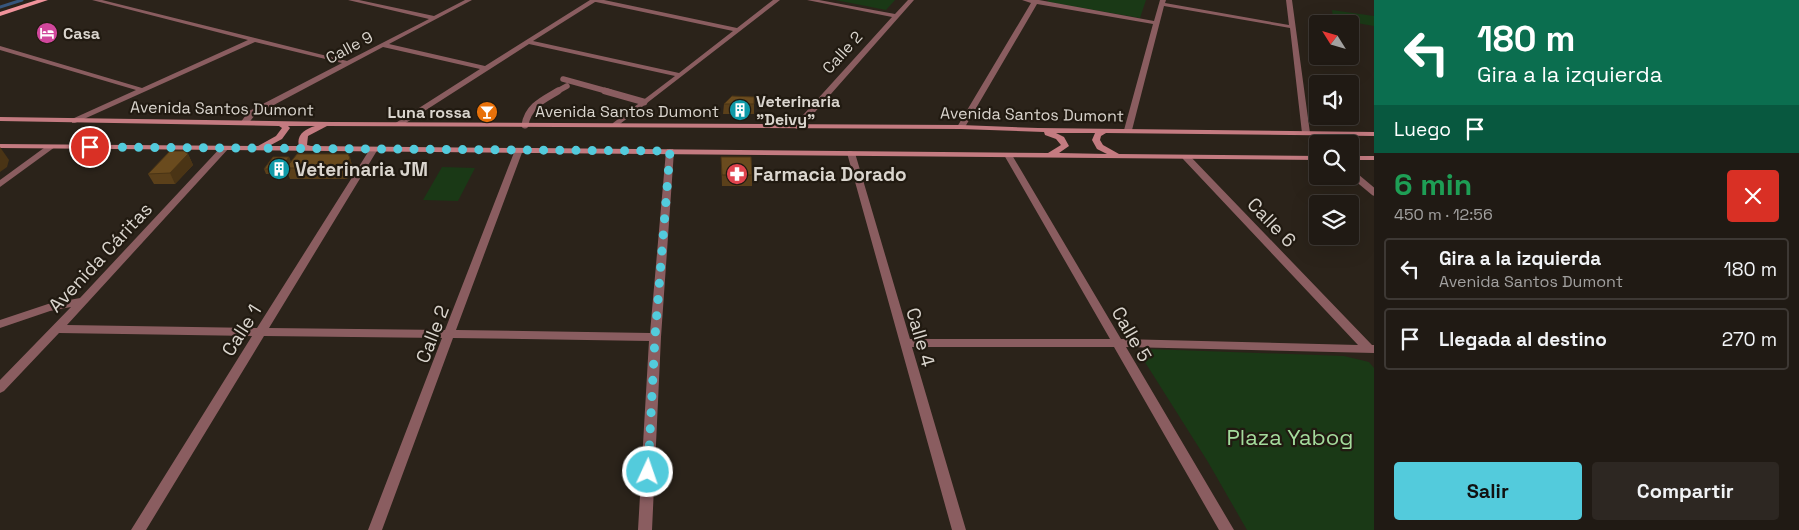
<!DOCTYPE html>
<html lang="es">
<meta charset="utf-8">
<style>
:root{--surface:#201a14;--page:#2d2722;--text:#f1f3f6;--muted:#a2a1a0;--line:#3d3834;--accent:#53cbdc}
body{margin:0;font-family:"Space Grotesk",sans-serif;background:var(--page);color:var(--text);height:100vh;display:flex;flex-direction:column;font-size:19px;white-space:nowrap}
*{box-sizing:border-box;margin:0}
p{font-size:16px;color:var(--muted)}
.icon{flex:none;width:28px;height:28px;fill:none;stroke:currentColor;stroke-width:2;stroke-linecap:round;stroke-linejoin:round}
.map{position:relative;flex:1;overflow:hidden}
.drawer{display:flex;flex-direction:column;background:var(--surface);width:425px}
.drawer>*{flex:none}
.top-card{background:#0b6e4f;color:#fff;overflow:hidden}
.needle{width:32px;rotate:307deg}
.controls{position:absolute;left:1309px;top:15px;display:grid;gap:10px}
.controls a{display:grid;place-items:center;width:50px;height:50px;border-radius:5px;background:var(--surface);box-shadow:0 5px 20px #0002,0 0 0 1px var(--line);font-size:25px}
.pin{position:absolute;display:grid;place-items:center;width:42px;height:42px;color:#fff;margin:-21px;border:2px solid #fff;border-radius:50%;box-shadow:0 1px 5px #0007}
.me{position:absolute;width:55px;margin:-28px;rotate:3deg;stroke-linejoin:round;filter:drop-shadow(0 0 4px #0008)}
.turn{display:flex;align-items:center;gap:18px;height:105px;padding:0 20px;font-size:22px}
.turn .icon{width:65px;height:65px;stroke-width:2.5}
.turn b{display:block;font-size:35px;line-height:42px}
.then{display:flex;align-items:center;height:48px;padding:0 20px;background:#0003;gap:10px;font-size:19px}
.round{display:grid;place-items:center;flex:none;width:52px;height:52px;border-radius:5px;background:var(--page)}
.head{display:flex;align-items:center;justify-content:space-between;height:85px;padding:0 20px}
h1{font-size:30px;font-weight:600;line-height:38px;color:#1e9e55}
.cta{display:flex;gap:10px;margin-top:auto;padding:10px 20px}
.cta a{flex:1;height:58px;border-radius:5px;background:var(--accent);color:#111;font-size:20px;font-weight:600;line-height:58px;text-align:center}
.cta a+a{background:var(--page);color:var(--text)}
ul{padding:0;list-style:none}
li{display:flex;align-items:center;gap:15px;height:62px;margin:0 10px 8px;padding:0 10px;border:2px solid var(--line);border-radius:5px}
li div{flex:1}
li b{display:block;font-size:19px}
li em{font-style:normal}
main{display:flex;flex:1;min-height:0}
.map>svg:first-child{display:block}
.green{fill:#1a3916}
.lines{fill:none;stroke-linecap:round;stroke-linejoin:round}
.stream{stroke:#37567c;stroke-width:3}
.service-far1{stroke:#8a5d60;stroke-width:5.5}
.service{stroke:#8a5d60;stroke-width:7}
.minor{fill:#8a5d60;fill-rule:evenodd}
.secondary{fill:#c47b81;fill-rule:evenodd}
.primary{fill:#f0939b;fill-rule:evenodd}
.wall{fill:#5b401a}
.shaded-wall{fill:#4a3415}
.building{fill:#6a4b1e;stroke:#4a3415}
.route{stroke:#53cbdc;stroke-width:9;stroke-dasharray:0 16.2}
.labels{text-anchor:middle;stroke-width:4.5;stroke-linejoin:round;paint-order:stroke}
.far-poi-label{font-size:16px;font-weight:bold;fill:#dad5ce;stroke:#211a11;text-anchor:start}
.far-street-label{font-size:16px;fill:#dad5ce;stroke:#211a11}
.poi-label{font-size:19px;font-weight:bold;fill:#dad5ce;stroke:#211a11;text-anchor:start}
.street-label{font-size:19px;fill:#dad5ce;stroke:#211a11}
.near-park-label{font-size:22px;fill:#a4db9c;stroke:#211a11}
</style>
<main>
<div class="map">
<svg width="1374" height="530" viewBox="0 0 1374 530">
<rect width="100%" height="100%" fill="#2b231a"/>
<!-- green -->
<g class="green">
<polygon points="835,0 895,0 886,10"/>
<polygon points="1048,0 1146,0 1140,18 1047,2"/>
<polygon points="1332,10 1374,16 1374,26 1333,19"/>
<polygon points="442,167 475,168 458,201 423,200"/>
<polygon points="1149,349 1344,356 1369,362 1374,368 1374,530 1247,530 1208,462 1143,359 1142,353"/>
</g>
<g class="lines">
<!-- stream -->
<polyline class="stream" points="0,7 22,0"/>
<!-- service-far1 -->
<g class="service-far1">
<polyline points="563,79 610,92"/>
<polyline points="556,92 567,86"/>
</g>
<!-- service -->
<g class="service">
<polyline points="605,91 644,102"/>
<path d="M525,125C528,106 543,100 558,91"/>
<polyline points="1350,172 1374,192"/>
</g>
<!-- minor -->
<g class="minor">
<path d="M92,0H102L347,61L429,19L348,0H359L434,16L465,0H472L389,44L485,66L590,0H604L737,28L773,0H780L616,127L612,125L613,123L675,76L529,44L401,126H398L394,124L480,69L383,47L255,115L247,125H244L240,123L249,111L342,63L255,42L75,123H72V119L136,90L0,50V46L142,88L248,40ZM595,2H596L733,31L679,73L533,41Z"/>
<polygon points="807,0 819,0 895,14 908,0 914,0 800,129 797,129 793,127 794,125 892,17"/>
<polygon points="1022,0 1039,0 1154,21 1160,0 1166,0 1165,3 1289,25 1286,0 1292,0 1310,133 1306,135 1302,133 1290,28 1164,6 1132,130 1128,132 1124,130 1153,24 1037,4 965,127 961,129 958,129 957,127 1031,3"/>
<polygon points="48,145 54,145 55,147 0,187 0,180"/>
<polygon points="222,146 228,146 229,148 67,325 257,328 370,149 374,147 378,149 269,328 445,330 515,150 519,148 523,150 456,330 650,333 666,151 667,149 673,149 674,151 661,337 652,530 638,530 649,341 453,338 382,530 368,530 442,338 264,336 146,530 131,530 252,336 59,333 4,391 0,393 0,380 71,307 50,311 0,328 0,320 48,304 80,298"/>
<polygon points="848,151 851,151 855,153 910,339 1110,339 1004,155 1008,153 1012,155 1121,339 1358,345 1183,159 1182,157 1186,155 1189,155 1372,345 1374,345 1374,353 1126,347 1234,530 1219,530 1114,347 912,347 966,530 952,530 847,153"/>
</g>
<!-- secondary -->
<g class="secondary">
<path d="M0,117L332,122L961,125L1038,128L1374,132V136L1106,133L1101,136L1100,140L1103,145L1119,154L1318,156V160L0,148V144L258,146L276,136L282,128L279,126L0,121ZM288,126H315C305,129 296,135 299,146H269L282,139L290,128ZM327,126L961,129L1044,132L1045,135L1056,139L1061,145L1048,153L311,146L307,145L308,136ZM1056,133H1095L1092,140L1097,149L1107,154L1059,153L1069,146L1064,137Z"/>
<rect x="1350" y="156" width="24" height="4"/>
</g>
<!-- primary -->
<polygon class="primary" points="37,0 48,0 0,16 0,12"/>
</g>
<!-- wall -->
<g class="wall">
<polygon points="724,104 754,104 754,114 723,114"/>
<polygon points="188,154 193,165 175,184 154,184 148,174"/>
<polygon points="289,157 291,162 350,158 353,169 347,179 290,179 286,169 282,174 266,174 264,169"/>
<polygon points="721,157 752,175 752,186 722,186"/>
</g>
<!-- shaded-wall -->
<g class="shaded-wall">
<polygon points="0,147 9,160 7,167 0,172"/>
<polygon points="188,154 193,165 175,184 170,173"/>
<polygon points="289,157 291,163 286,168 286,169 282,174 280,169"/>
<polygon points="350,158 353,169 347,179 343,168"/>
</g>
<!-- building -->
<g class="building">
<polygon points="732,96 754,97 754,104 724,104"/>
<polygon points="170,151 184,151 188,154 170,173 148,174"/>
<polygon points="297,154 348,154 350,158 343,168 286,168"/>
<polygon points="273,157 289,157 280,169 264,169"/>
<polygon points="721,157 751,157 752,175 722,175"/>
</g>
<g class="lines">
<!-- route -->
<polyline class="route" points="90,147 670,151 655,337 648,472"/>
</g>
<!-- icons -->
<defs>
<g id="hotel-disc" transform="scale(1.125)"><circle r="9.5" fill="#d1479c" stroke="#211a11"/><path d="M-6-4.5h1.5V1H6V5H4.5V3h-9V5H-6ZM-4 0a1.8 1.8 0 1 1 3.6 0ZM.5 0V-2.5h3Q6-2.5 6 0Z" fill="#fff"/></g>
<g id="building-disc" transform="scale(1.125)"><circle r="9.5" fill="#0f9aa8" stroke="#211a11"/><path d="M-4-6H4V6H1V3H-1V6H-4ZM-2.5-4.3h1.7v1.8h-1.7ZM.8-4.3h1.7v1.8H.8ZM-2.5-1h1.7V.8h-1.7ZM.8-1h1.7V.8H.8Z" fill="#fff"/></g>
<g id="bar-disc" transform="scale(1.125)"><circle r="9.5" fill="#e8710a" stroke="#211a11"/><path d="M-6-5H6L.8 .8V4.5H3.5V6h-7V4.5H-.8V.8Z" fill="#fff"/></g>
<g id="pharmacy-disc" transform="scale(1.125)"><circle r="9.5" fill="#e0444e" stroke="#211a11"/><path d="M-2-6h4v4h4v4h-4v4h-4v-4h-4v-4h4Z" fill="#fff"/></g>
</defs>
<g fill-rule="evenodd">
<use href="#hotel-disc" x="47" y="33"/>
<use href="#building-disc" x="740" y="110"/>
<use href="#bar-disc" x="487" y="112"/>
<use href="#building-disc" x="279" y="169"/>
<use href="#pharmacy-disc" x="737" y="174"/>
</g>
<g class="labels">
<!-- far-poi labels -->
<g class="far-poi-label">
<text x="63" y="39">Casa</text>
<text x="756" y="107">Veterinaria<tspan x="756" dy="18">"Deivy"</tspan></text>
<text x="471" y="118" text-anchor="end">Luna rossa</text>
</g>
<!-- far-street labels -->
<g class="far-street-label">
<text transform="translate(349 47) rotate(-28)" y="6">Calle 9</text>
<text transform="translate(842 52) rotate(-48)" y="6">Calle 2</text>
<text transform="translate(222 108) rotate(1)" y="6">Avenida Santos Dumont</text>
<text x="627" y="117">Avenida Santos Dumont</text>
<text transform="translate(1032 114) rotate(1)" y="6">Avenida Santos Dumont</text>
</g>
<!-- poi labels -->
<g class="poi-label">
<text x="295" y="176">Veterinaria JM</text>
<text x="753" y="181">Farmacia Dorado</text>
</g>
<!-- street labels -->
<g class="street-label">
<text transform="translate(1272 222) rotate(46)" y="7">Calle 6</text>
<text transform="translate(100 257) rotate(-47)" y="7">Avenida Cáritas</text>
<text transform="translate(241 330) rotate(-58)" y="7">Calle 1</text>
<text transform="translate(432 334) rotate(-69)" y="7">Calle 2</text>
<text transform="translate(1132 334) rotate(60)" y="7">Calle 5</text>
<text transform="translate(921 337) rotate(74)" y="7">Calle 4</text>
</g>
<!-- near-park labels -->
<g class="near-park-label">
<text x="1290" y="445">Plaza Yabog</text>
</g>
</g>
</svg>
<div class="controls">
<a><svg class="needle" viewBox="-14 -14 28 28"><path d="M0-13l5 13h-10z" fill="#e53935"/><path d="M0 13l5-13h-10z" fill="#a2a1a0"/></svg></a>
<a><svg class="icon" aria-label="sound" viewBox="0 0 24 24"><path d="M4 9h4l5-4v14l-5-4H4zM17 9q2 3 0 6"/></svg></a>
<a><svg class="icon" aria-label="search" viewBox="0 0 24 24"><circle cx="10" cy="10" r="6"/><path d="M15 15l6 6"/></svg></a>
<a><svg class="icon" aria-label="layers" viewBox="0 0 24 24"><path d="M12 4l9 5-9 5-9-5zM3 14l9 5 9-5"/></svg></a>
</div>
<div class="pin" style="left:90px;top:147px;background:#d93025"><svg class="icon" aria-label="arrive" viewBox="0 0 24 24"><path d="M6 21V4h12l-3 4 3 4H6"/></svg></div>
<svg class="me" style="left:648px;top:472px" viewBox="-20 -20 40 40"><circle r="17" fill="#53cbdc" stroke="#fff" stroke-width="3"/><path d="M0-11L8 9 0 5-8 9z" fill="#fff"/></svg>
</div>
<section class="drawer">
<div class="top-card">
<div class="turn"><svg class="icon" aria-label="left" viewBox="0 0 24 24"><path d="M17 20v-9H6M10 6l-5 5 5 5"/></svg><div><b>180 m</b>Gira a la izquierda</div></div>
<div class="then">Luego<svg class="icon" aria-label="arrive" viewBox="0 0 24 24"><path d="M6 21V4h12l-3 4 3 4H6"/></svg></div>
</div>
<div class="head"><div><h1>6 min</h1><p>450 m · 12:56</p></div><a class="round" style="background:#d93025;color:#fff"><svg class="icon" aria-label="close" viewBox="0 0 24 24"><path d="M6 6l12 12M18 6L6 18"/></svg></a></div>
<ul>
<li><svg class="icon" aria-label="left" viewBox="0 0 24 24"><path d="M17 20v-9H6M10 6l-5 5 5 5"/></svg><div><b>Gira a la izquierda</b><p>Avenida Santos Dumont</p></div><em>180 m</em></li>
<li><svg class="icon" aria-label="arrive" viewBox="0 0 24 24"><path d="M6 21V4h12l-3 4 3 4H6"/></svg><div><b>Llegada al destino</b></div><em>270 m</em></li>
</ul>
<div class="cta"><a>Salir</a><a>Compartir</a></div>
</section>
</main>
